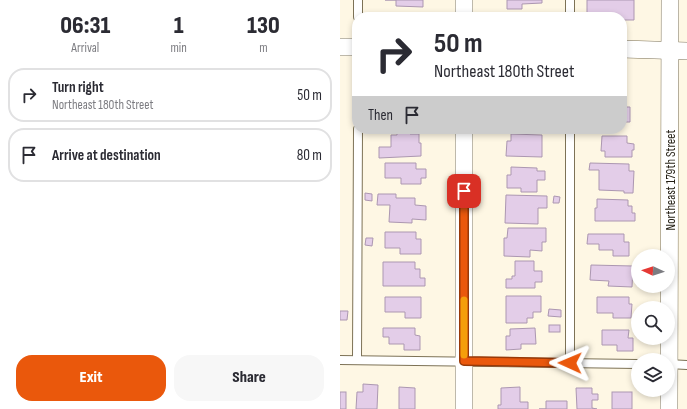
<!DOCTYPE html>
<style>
:root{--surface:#fff;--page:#f7f7f7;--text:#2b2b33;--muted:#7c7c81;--line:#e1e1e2;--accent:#ea580c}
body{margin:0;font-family:"Sofia Sans Condensed",sans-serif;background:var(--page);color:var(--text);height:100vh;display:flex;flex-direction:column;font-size:15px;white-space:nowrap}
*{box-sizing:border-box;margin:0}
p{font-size:13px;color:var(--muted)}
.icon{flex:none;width:22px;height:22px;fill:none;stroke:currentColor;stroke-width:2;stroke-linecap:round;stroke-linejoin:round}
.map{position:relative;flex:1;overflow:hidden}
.panel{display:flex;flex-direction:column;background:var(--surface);width:340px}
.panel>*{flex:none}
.top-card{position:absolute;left:12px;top:12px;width:275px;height:122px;border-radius:16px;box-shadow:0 2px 6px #0003;background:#fff;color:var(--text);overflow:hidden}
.needle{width:26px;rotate:273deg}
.controls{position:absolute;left:291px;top:249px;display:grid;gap:8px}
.controls a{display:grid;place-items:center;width:44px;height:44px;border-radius:50%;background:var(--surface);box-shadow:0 2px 6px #0003;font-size:20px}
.pin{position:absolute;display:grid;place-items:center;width:34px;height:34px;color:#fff;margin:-17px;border-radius:8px;box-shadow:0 2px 6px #0006}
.me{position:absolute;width:44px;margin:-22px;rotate:271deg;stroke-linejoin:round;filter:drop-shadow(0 0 3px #0008)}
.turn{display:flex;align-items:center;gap:14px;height:84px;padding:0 16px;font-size:18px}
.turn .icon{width:52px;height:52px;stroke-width:2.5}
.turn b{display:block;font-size:28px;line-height:34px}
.then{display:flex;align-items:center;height:38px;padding:0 16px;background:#0003;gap:8px;font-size:15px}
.eta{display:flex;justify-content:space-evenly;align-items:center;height:68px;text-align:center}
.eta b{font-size:24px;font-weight:800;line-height:28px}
.cta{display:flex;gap:8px;margin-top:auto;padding:8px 16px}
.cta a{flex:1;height:46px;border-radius:16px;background:var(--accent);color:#fff;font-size:16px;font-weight:800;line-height:46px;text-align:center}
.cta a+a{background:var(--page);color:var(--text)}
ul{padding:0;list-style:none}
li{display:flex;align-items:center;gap:12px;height:54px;margin:0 8px 6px;padding:0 8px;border:2px solid var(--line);border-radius:16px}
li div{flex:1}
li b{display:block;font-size:15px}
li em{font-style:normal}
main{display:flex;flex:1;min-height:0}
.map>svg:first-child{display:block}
.building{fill:#e3cde8;stroke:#ac97b1}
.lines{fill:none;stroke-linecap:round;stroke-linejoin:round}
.service-casing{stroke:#7d7256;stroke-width:10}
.minor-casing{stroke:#7d7256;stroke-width:18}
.service{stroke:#fff;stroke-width:8}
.minor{stroke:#fff;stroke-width:17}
.route-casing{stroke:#983908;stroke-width:10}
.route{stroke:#ea580c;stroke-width:7}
.slow{stroke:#f59e0b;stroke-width:7}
.labels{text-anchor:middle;stroke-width:3;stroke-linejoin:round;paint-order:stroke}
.street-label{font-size:13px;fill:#231e13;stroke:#fff}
</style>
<main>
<section class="panel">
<div class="eta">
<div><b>06:31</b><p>Arrival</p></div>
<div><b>1</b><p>min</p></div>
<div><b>130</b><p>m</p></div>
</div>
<ul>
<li><svg class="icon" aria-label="right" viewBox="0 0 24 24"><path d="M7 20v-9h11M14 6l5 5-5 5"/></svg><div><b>Turn right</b><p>Northeast 180th Street</p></div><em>50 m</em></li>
<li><svg class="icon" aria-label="arrive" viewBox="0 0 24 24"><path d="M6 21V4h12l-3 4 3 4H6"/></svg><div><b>Arrive at destination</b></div><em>80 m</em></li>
</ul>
<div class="cta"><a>Exit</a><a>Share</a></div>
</section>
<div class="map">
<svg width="347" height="409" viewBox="0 0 347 409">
<rect width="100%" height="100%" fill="#fef7e4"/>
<!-- building -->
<g class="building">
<polygon points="45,0 83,0 83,7 56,6 56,0"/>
<polygon points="167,0 202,0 202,3 182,4 182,9 167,9"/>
<polygon points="247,0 294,0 294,20 282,20 282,17 247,17"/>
<polygon points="282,100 286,100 285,107 290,107 290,122 282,122"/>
<polygon points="57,129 70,129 70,134 79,134 79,143 81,143 81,156 39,158 39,147 51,147 51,135 57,135"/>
<polygon points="171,134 202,135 202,157 166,156 167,141 171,141"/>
<polygon points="262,136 287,136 287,143 294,144 294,150 292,150 292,157 265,157 265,151 261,151"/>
<polygon points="45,163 76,163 76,169 86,169 86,178 81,178 81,184 61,184 61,178 45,178"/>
<polygon points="250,163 289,164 289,171 294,171 293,193 284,193 284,191 259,190 259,170 249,170"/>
<polygon points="171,167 197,168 197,171 205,171 205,180 197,180 197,192 181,192 181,188 167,188 167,175 171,175"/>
<polygon points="25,193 32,194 32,201 25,200"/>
<polygon points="38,194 56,194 56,198 75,198 75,205 86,206 86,220 72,219 72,223 49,222 50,205 37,205"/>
<polygon points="166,195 207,196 207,208 198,208 198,224 165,223"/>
<polygon points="214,196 220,197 219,203 213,203"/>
<polygon points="257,199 288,200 288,206 292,206 292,213 295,213 295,221 255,221 255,208 257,208"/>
<polygon points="168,228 206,228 206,242 202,242 202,251 190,250 190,257 164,256 164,238 167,238"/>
<polygon points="45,232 76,232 76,239 81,239 81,254 60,254 60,248 45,248"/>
<polygon points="248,234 284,234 284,242 289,242 289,256 273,256 273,250 259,250 259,244 247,244"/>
<polygon points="26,238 33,238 32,246 25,245"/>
<polygon points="175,261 194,261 194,271 202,271 202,282 195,282 195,288 166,288 166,279 172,279 172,276 175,276"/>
<polygon points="43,262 75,262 75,269 80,269 80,278 85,278 85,286 43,286"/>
<polygon points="251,265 293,266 292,287 268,286 269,281 250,280"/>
<polygon points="166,296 201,296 201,312 193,312 193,318 187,318 187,323 166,323"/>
<polygon points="45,297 81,297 81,318 65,318 65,312 45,312"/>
<polygon points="257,297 289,297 289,304 292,304 291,318 273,318 273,313 257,313"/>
<polygon points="209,309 221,310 221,317 208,316"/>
<polygon points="0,311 8,311 7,320 0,320"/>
<rect x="209" y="325" width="11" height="7"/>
<polygon points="43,328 75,328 75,335 80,336 80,350 64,350 64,344 49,344 49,337 43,337"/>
<polygon points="195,328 196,344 181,344 181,349 166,350 166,336 170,336 170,329"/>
<polygon points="262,330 289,330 288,338 293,338 293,351 277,351 277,345 262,345"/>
<polygon points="23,384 38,385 37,409 16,409 17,392 23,392"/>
<polygon points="59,387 75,388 75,409 59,409"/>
<polygon points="180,387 180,402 188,402 188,409 158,409 158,405 161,405 161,388"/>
<polygon points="236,388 252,388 252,394 258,394 258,400 252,400 252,408 257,409 237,409"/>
<rect x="0" y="392" width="6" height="17"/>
<rect x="272" y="392" width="20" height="17"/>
<polygon points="206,401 227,401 227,409 199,409 206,409"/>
</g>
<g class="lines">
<!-- service casing -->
<g class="service-casing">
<g id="service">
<polyline points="230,0 230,17"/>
<polyline points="18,17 18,0"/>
<polyline points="0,360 298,364"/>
<polyline points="17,360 18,129"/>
<polyline points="230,363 230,129"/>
<polyline points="328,364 347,365"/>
</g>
</g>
<!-- minor casing -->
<g class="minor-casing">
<g id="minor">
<polyline points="124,17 124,0"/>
<polyline points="0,47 17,47"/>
<polyline points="282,49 347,51"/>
<polyline points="124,129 124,409"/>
<polyline points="329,409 330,0"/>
</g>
</g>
<!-- service -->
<use href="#service" class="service"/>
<!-- minor -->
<use href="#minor" class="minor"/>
</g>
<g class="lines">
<!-- route casing -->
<g class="route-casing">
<polyline id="route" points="124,191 124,361 230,363"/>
</g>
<!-- route -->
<use href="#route" class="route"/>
<!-- slow -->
<polyline class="slow" points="124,300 124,355"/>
</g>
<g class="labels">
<!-- street labels -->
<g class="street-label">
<text transform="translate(330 180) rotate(-90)" y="5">Northeast 179th Street</text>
</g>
</g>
</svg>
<div class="controls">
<a><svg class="needle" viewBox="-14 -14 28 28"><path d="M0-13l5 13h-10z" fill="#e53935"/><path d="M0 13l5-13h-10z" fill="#7c7c81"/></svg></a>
<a><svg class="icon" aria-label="search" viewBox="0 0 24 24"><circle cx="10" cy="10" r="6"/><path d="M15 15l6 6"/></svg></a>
<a><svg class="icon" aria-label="layers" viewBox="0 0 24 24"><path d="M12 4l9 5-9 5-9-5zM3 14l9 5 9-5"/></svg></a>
</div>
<div class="pin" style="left:124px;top:191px;background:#d93025"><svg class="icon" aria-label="arrive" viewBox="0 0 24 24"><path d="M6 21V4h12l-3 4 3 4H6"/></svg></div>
<svg class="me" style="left:230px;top:363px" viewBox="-20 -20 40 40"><path d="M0-17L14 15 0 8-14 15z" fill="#ea580c" stroke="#fff" stroke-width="4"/></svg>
<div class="top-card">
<div class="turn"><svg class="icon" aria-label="right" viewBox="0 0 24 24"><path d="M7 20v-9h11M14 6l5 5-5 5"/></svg><div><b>50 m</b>Northeast 180th Street</div></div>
<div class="then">Then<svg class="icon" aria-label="arrive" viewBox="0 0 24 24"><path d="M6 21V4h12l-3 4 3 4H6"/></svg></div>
</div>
</div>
</main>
